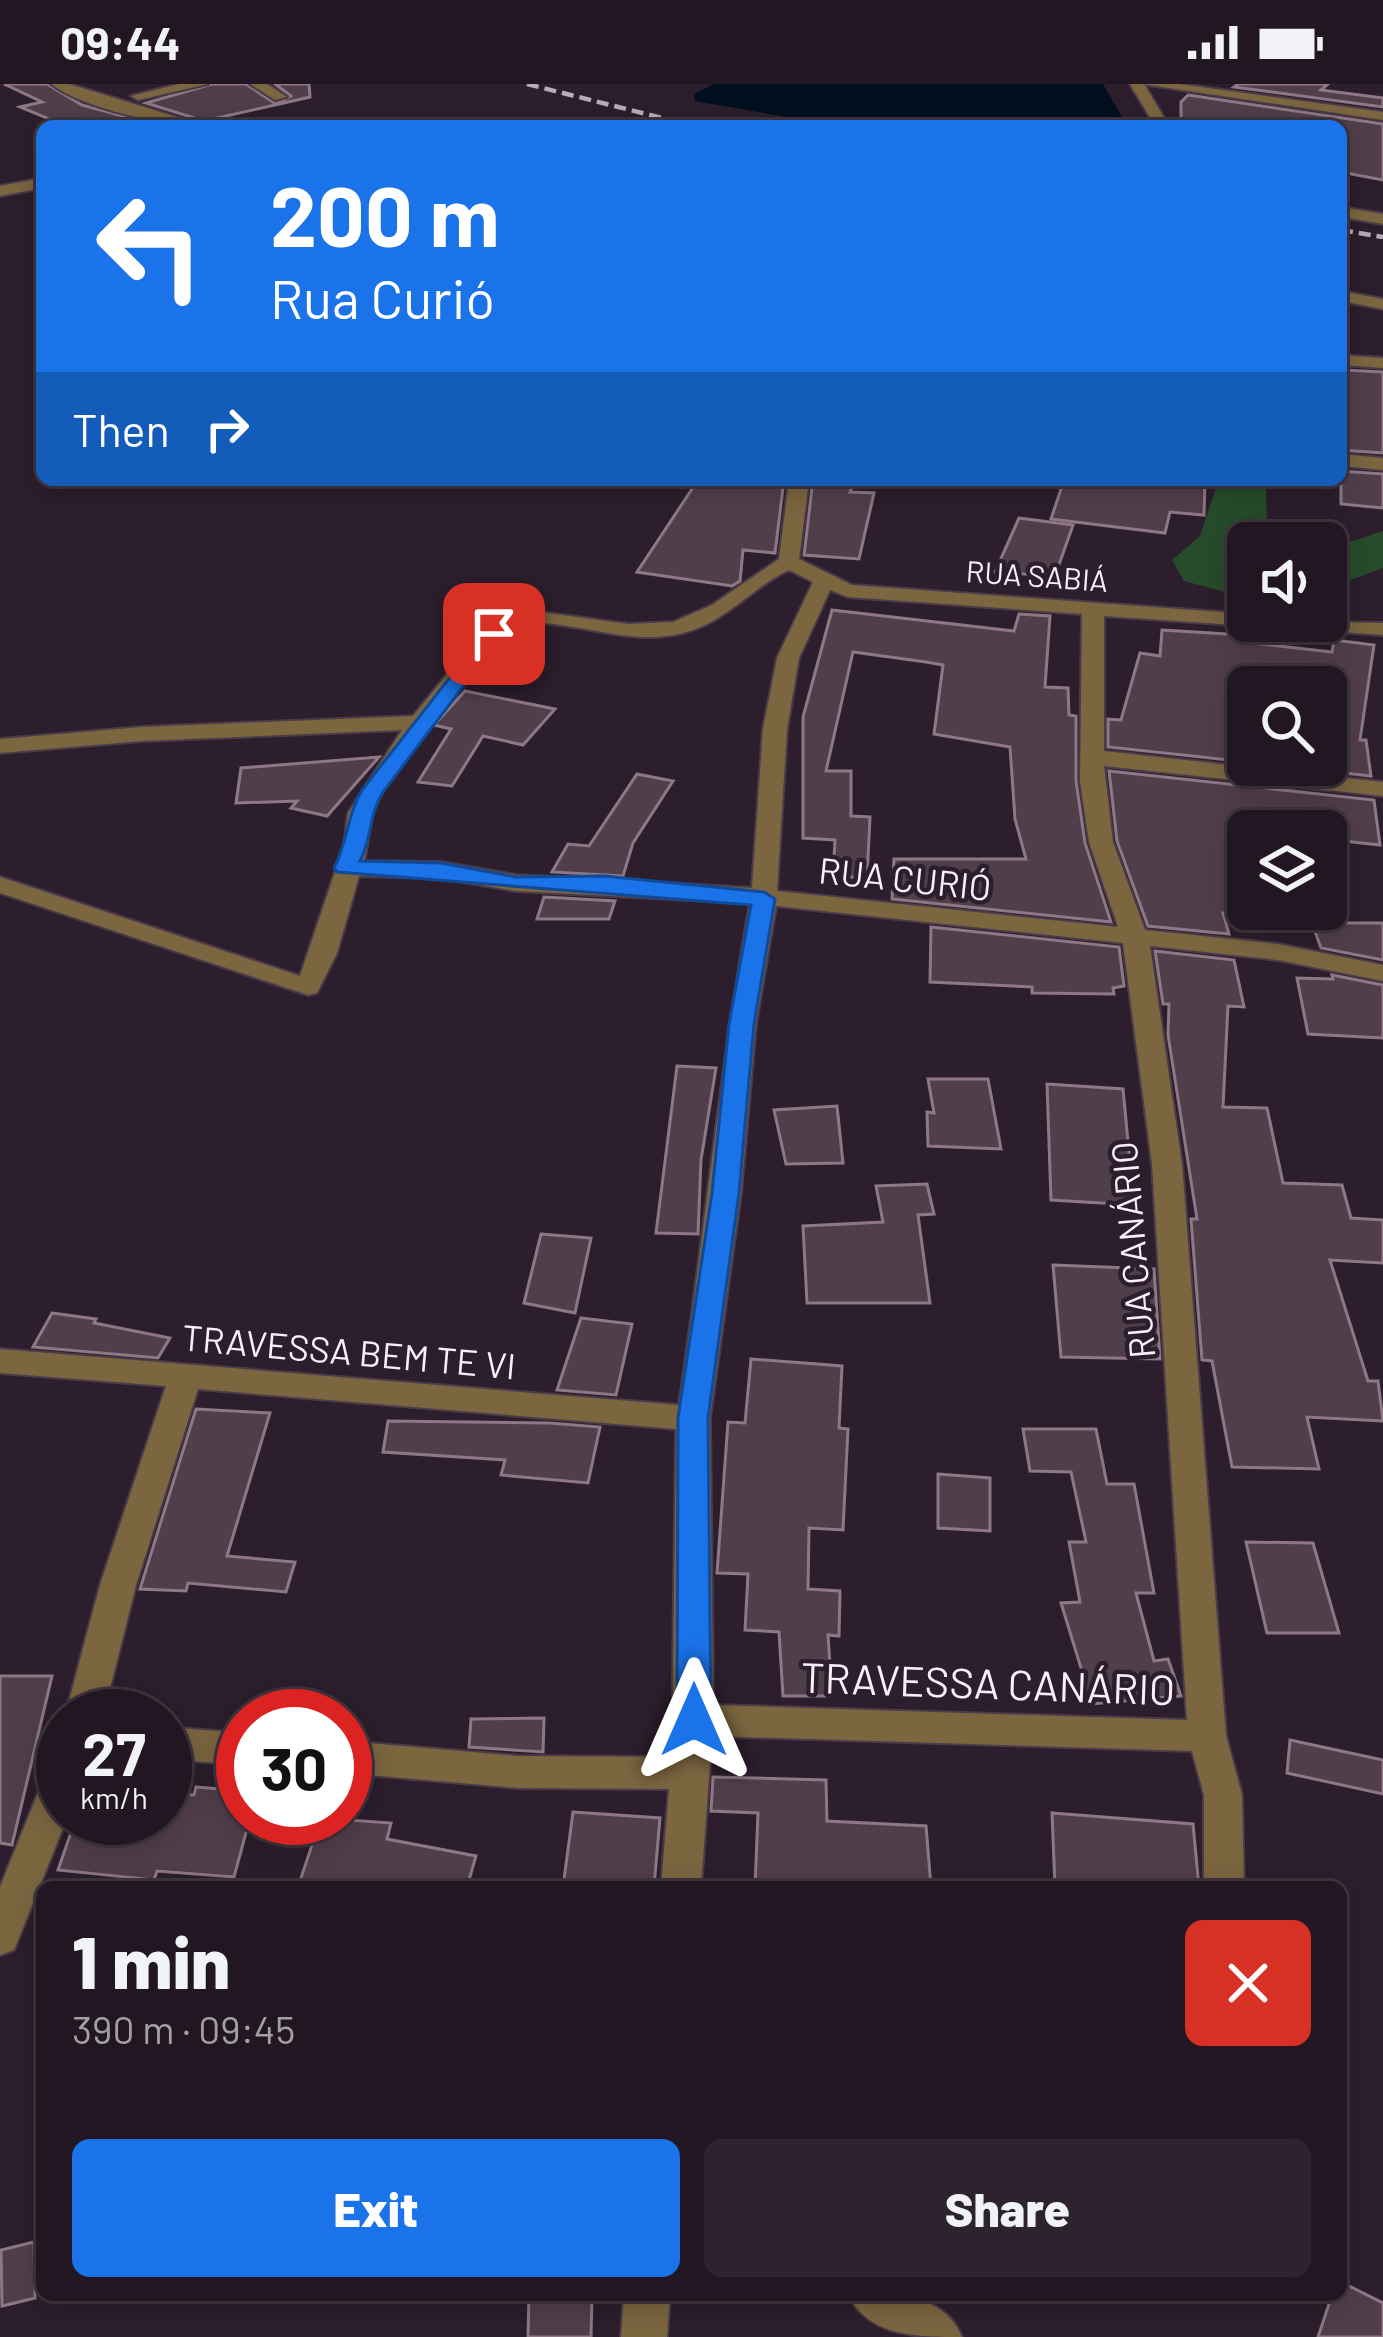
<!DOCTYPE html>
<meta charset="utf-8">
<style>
:root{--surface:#211621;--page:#2d232e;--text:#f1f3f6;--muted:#a29fa5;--line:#3e353f;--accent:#1a73e8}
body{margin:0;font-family:Barlow,sans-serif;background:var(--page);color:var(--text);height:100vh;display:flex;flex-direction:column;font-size:45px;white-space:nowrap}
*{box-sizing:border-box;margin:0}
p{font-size:39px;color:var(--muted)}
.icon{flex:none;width:66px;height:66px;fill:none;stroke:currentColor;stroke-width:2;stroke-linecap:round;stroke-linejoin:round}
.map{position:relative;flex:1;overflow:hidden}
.panel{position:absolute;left:36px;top:1797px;width:1311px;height:420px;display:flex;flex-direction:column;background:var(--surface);border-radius:18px;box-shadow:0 6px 30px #0003,0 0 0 3px var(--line)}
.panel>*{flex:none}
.hud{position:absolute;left:36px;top:36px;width:1311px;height:366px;border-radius:18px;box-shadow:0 6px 30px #0003,0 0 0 3px var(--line);background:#1a73e8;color:#fff;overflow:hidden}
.controls{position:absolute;left:1227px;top:438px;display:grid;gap:24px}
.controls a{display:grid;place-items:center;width:120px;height:120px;border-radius:18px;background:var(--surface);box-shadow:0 6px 30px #0003,0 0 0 3px var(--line);font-size:60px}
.speed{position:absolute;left:36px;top:1605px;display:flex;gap:24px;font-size:60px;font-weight:700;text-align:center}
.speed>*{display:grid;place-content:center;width:156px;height:156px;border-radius:50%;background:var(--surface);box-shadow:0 6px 30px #0003,0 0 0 3px var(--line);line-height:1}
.speed small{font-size:30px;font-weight:400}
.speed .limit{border:18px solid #d22;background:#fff;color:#111}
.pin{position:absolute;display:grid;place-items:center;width:102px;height:102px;color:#fff;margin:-51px;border-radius:24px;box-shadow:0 6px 18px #0006}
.me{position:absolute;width:132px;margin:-66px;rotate:0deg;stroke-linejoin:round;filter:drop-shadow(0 0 9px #0008)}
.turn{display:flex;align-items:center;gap:42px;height:252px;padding:0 36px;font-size:54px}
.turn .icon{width:156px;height:156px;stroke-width:2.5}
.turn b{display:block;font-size:84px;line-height:102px}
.then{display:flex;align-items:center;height:114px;padding:0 36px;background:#0003;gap:24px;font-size:45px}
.round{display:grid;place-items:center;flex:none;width:126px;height:126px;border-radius:18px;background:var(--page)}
.summary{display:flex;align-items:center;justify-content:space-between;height:204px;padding:0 36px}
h1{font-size:72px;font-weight:800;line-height:90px}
.primary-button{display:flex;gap:24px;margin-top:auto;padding:24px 36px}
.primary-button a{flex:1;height:138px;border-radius:18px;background:var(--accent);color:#fff;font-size:48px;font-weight:800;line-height:138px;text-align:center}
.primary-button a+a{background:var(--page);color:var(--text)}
.status{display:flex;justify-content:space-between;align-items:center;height:84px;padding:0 60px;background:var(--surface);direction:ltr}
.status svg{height:33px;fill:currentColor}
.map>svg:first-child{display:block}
.green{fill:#264c2b}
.water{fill:#000f1f}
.building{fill:#513e4b;stroke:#8e7886;stroke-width:3}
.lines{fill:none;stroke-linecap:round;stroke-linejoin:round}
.minor-casing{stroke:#493b49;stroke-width:4}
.tertiary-casing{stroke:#493b49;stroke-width:4}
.minor{fill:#7c6640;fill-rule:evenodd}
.tertiary{fill:#7c6640;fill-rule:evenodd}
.rail{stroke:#b7acb7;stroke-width:4.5;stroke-dasharray:12 6;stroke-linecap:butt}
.route{fill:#1a73e8;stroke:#114b97;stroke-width:3}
.labels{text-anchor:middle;stroke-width:9;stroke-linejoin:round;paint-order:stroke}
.far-street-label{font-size:30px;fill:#f8eff8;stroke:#2c1e2c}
.street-label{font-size:36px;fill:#f8eff8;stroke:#2c1e2c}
.near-street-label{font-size:42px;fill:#f8eff8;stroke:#2c1e2c}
</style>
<div class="status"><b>09:44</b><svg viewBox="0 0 49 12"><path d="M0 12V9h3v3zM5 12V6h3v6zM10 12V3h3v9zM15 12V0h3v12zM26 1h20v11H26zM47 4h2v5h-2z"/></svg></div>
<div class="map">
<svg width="1383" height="2253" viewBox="0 0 1383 2253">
<rect width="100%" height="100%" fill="#2c1e2c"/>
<!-- green -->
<g class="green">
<polygon points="1231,396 1266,403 1267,442 1284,454 1318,459 1248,459 1248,514 1184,497 1172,476 1200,452 1216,404"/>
<polygon points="1383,447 1383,484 1326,505 1326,459 1347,459"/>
</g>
<!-- water -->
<polygon class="water" points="714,0 1103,0 1127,42 839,42 695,17 694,10"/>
<!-- building -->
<g class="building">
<polygon points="4,0 47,0 82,21 160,42 66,42 20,23 42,18"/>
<polygon points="212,0 246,0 276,20 291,12 275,0 309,0 310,13 204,37 146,19"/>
<polygon points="1238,0 1328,0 1321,6 1383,14 1383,23 1234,3"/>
<polygon points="1188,11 1383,40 1383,96 1341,88 1341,42 1192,42 1181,39 1181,18"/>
<polygon points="1343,286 1383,288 1383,369 1341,366"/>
<polygon points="1341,387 1383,390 1383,424 1341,420"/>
<polygon points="698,396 784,396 775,469 743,466 740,497 732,502 637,488"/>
<polygon points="813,396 855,396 850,408 874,409 859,475 804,471"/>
<polygon points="1064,396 1205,396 1204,431 1170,428 1165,449 1051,435"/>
<polygon points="1019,434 1073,441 1055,492 995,488"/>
<polygon points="832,526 1014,547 1019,530 1050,532 1045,603 1068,604 1069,631 1076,632 1076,697 1085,759 1111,838 892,815 894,775 1026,775 1015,735 1010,663 934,650 943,581 926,578 853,568 826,687 851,687 851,732 870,733 867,794 833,792 835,756 803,754 803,633"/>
<polygon points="1162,546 1243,551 1243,558 1332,568 1334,556 1374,561 1360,656 1366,656 1371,692 1271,681 1333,681 1326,603 1323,598 1248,589 1248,678 1108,663 1108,635 1121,636 1140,569 1160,572"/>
<polygon points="465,607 555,625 523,661 483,652 452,702 418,698 451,645 434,641"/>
<polygon points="379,673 327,732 291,724 297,717 236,719 241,684"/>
<polygon points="1109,687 1374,716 1380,761 1334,756 1326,747 1230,747 1248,830 1223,829 1229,850 1148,842 1117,757"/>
<polygon points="637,690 673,697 633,759 623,792 552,788 568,760 589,762"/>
<polygon points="544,813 615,817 609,835 537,835"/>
<polygon points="1312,839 1383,839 1383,876 1321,864"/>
<polygon points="931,843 1119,863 1124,902 1113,904 1114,910 1032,909 1032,903 930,898"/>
<polygon points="1155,867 1234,876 1244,923 1228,922 1223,1023 1267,1024 1283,1099 1342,1101 1351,1134 1383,1136 1383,1179 1330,1176 1368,1297 1378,1297 1383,1337 1307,1333 1319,1385 1232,1383 1212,1277 1202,1276 1191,1135 1197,1135 1168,951 1169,920 1163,920"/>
<polygon points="1332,891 1383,901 1383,954 1308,950 1297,894 1333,895"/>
<polygon points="677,982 716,984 701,1076 698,1150 656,1149"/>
<polygon points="928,995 988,995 1001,1065 928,1062 927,1028 934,1029"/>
<polygon points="1047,1000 1123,1005 1134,1121 1051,1116"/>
<polygon points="837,1022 843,1079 786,1080 774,1026"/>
<polygon points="927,1100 934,1130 918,1131 930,1219 807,1219 803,1142 883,1138 876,1102"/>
<polygon points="541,1150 591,1154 575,1229 524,1219"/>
<polygon points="1053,1181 1154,1185 1160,1275 1061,1273"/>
<polygon points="52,1229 96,1235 94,1239 170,1254 158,1274 33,1263"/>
<polygon points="581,1234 632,1240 616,1311 557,1306"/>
<polygon points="751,1275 842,1282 839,1344 848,1345 843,1446 809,1444 808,1505 840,1507 839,1552 828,1551 832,1612 783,1612 779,1548 745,1546 748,1490 717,1489 728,1338 745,1339"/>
<polygon points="196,1325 270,1329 227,1472 295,1478 286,1508 188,1499 186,1507 140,1505"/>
<polygon points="388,1337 549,1339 600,1343 588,1399 501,1391 505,1376 383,1368"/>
<polygon points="1023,1345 1096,1345 1107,1400 1134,1400 1154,1509 1136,1509 1154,1577 1168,1575 1181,1612 1092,1620 1061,1519 1080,1518 1069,1458 1086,1458 1071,1388 1030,1387"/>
<polygon points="938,1390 990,1394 990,1447 938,1444"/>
<polygon points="1246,1458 1313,1459 1339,1549 1267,1549"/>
<polygon points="0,1592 52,1592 12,1761 0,1759"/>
<polygon points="544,1634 543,1668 469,1663 471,1635"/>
<polygon points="1290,1656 1383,1676 1383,1710 1287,1689"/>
<polygon points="713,1693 826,1696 827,1737 926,1742 931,1803 755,1803 758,1729 711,1727"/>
<polygon points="196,1703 243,1707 243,1734 250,1734 234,1793 157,1787 154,1796 58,1786 76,1734 165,1734 165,1708 194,1711"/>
<polygon points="573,1728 660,1734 654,1803 563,1803"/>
<polygon points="1052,1729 1193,1740 1199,1803 1055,1803"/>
<polygon points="321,1734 391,1739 387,1755 476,1772 467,1803 298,1803"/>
<polygon points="34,2158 35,2214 2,2222 1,2166"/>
<polygon points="1341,2198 1383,2219 1383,2253 1318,2253 1332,2211 1341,2211"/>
<polygon points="529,2211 592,2211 591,2253 528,2253"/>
</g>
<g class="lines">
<!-- minor casing -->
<g class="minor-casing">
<g id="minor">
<path d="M51,0H69L206,42C165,42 84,25 51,0Z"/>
<polygon points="179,0 208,0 138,16 131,12"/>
<polygon points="250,0 267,0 287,13 275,16"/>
<polygon points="1142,0 1179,0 1383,28 1383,36"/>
<polygon points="42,94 42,104 0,112 0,102"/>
<polygon points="1341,207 1383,215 1383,225 1341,217"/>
<polygon points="1341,271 1383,274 1383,284 1341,281"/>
<polygon points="1341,370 1383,374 1383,386 1341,382"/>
<path d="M789,396H809L799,475L852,501L1248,530V537L1383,539V551L1104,532V667L1383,698V712L1104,682L1113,758L1145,846L1278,860L1383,881V897L1278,876L1150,862L1182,1080L1226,1652L1242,1711L1244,1803H1204V1711L1192,1667L712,1652L701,1803H661L669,1705L518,1704L345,1689V1657L518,1672L672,1673L676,1345L198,1305L136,1501L103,1632H65L100,1501L166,1302L0,1289V1265L679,1321C704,1154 720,985 750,819L516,807L441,794L359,792L337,869L317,909L308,911L0,809V793L300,892L344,761L348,729L402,646L142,657L0,669V655L142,643L413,632L471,561L503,534L533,527L628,540L673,538L712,521L779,475ZM789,486L813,498L777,574L763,645L752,804L516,791L441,778L364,777C369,759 368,740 375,723C390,688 495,540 533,539C582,539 628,561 679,550C725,540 749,505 789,486ZM830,506L848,513L1082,530L1080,697L1089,758L1118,843L777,807L787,645L799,574ZM776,822L1123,859L1152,1080L1187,1636L713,1621L710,1334L741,1109L756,940Z"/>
<polygon points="165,1643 243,1649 243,1681 165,1675"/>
<polygon points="63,1678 67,1734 14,1866 0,1871 0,1803 49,1682"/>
<polygon points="624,2211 670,2211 667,2253 621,2253"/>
<path d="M849,2211C892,2211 943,2207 962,2253C920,2253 868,2253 849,2211Z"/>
</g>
</g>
<!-- tertiary casing -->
<g class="tertiary-casing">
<g id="tertiary">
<polygon points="1130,0 1144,0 1169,42 1155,42"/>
<polygon points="1341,123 1383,130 1383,140 1341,133"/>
</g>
</g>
<!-- minor -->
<use href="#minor" class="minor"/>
<!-- tertiary -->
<use href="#tertiary" class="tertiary"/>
<!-- rail -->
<g class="rail">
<polyline points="527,0 694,42"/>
<polyline points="1341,146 1383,153"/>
</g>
</g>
<!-- route -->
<path class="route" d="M487,546L503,550L383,708C369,730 372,754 360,777L441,779L516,793L604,792L764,808L775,815L754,940L739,1109L708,1334L711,1636L706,1646H682L677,1636L678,1334L712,1109L729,940L751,821L337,788L334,784C348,758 347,731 362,706Z"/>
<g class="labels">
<!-- far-street labels -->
<g class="far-street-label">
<text transform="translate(1037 493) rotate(4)" y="10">RUA SABIÁ</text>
</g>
<!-- street labels -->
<g class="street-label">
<text transform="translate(905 795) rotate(6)" y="13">RUA CURIÓ</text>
<text transform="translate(1133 1166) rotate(-95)" y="13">RUA CANÁRIO</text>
<text transform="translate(349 1268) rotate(5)" y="13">TRAVESSA BEM TE VI</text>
</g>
<!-- near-street labels -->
<g class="near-street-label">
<text transform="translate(988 1600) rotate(2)" y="15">TRAVESSA CANÁRIO</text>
</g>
</g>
</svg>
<div class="controls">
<a><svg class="icon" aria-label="sound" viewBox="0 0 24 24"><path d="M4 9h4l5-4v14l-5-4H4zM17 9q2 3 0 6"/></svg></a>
<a><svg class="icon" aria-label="search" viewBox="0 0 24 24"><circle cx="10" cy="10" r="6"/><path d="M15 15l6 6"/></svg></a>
<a><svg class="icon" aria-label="layers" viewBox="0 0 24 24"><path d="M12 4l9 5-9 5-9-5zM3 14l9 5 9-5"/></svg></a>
</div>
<div class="speed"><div>27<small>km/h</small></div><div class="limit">30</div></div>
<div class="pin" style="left:494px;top:550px;background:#d93025"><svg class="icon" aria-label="arrive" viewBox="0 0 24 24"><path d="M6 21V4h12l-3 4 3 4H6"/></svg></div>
<svg class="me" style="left:694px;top:1636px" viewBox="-20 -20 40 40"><path d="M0-17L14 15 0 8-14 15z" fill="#1a73e8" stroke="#fff" stroke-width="4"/></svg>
<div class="hud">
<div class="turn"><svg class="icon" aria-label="left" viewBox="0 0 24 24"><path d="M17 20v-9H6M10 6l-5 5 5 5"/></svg><div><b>200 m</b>Rua Curió</div></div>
<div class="then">Then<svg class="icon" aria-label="right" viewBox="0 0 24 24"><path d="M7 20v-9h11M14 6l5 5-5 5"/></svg></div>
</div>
<section class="panel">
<div class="summary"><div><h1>1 min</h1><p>390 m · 09:45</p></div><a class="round" style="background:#d93025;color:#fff"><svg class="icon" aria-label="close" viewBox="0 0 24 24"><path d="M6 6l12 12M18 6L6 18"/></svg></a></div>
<div class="primary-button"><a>Exit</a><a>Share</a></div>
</section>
</div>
